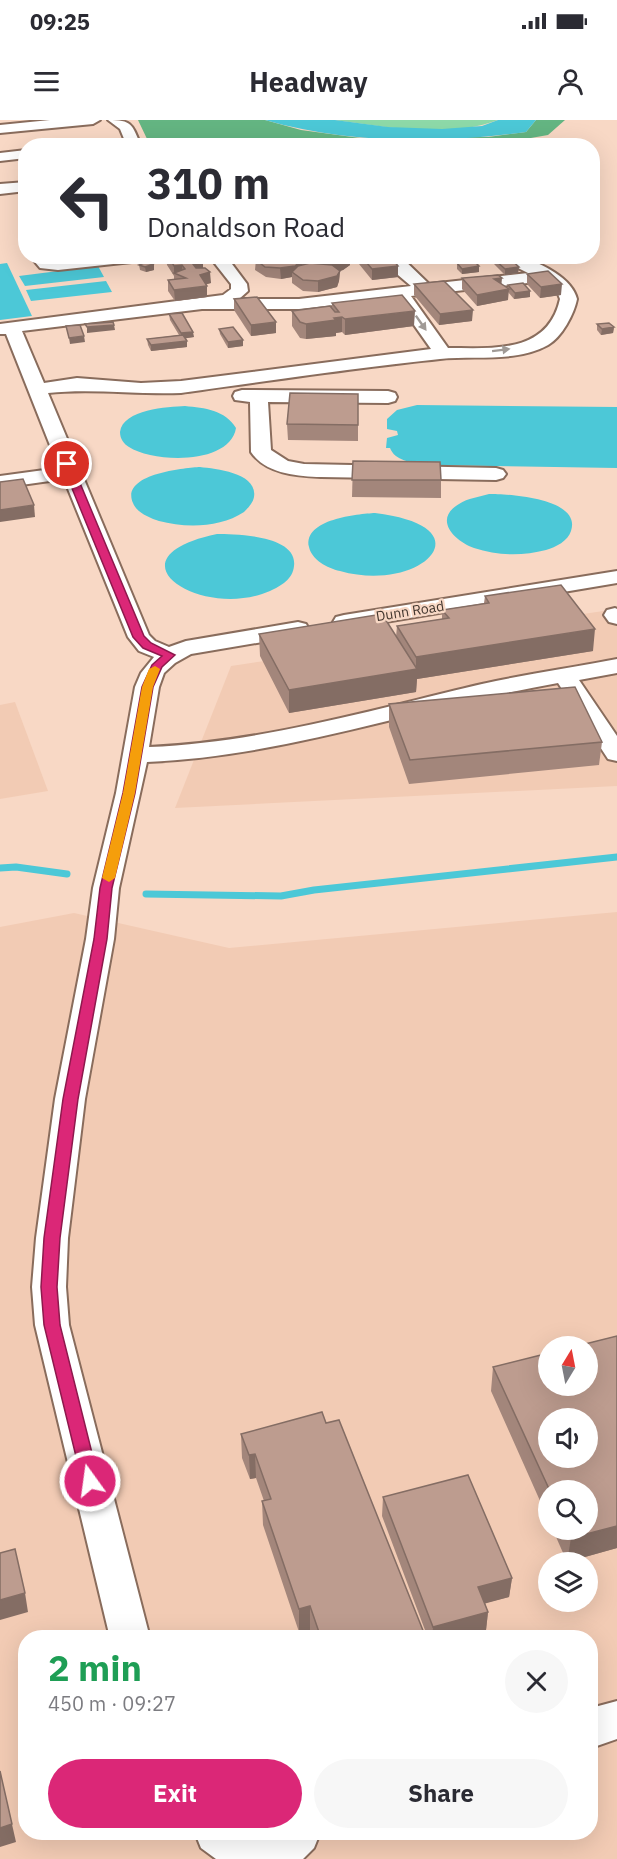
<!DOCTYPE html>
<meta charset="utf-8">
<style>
:root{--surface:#fff;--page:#f7f7f7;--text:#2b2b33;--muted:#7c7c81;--accent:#db2777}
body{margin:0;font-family:"IBM Plex Sans",sans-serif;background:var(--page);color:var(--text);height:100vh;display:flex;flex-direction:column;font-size:22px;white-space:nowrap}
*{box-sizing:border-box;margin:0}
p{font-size:20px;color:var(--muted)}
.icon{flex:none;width:33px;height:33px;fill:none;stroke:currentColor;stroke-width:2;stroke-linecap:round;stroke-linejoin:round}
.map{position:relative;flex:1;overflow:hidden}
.panel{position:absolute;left:18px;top:1510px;width:580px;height:210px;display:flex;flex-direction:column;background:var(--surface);border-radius:24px;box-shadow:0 6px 24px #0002}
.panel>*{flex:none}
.banner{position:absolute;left:18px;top:18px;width:582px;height:126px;border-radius:24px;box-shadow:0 6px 24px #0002;background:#fff;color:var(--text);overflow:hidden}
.needle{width:39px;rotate:10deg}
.fabs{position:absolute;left:538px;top:1216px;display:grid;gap:12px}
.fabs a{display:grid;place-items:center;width:60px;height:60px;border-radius:50%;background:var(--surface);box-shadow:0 6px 24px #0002;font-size:30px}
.pin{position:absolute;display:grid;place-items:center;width:51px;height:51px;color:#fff;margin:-26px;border:3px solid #fff;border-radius:50%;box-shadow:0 2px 6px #0007}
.me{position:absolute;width:66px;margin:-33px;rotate:346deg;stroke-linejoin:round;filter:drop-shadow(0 0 4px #0008)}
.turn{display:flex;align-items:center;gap:21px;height:126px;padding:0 30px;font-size:27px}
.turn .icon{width:78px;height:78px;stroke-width:2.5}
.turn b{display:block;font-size:42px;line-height:51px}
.round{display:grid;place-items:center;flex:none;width:63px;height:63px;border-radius:32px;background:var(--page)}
.headline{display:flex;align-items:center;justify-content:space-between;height:102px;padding:0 30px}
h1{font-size:36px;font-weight:700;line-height:45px;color:#1e9e55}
.primary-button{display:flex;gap:12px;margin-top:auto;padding:12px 30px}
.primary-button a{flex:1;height:69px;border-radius:36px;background:var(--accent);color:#fff;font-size:24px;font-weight:700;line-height:69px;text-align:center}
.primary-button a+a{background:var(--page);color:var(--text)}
.status{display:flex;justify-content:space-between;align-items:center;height:42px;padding:0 30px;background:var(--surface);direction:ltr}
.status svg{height:16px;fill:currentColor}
header{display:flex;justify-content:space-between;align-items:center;height:78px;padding:0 30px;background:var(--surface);font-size:27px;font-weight:700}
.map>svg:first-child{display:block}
.built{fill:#f2cbb4;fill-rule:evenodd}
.green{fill:#8dd9a8}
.forest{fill:#64b582}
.water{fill:#4cc8d7}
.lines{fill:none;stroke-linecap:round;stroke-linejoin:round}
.stream{stroke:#4cc8d7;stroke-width:7}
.minor-casing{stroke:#896c5c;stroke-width:4}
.minor{fill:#fff;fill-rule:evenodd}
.wall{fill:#a3867b}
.shaded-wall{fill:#846d64}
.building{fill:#bd9c8f;stroke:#846d64;stroke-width:1.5;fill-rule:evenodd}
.oneway{fill:#a09a96}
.route{fill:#db2777;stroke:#8e194d;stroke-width:1.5}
.slow{fill:#f59e0b}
.labels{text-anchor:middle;stroke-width:4.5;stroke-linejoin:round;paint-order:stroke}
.far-street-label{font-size:14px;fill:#42362e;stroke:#f8d8c5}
</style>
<div class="status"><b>09:25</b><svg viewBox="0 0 49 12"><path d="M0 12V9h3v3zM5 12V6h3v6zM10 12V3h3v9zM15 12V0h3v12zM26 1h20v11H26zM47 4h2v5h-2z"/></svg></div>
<header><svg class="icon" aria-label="menu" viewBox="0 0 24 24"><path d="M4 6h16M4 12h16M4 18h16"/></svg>Headway<svg class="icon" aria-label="person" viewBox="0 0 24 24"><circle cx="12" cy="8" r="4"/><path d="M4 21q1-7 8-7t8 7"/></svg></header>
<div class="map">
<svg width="617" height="1739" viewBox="0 0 617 1739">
<rect width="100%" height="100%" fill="#f8d8c5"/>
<!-- built -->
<g class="built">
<polygon points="617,489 617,666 175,688 231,546"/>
<polygon points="15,582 48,671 0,679 0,585"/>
<path d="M617,792V1739H0V807L74,793L229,828ZM549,1227H588V1266H549ZM549,1299H588V1338H549ZM549,1371H588V1410H549ZM549,1443H588V1482H549ZM26,1518H591V1713H26Z"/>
</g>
<!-- green -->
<path class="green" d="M335,0H498C448,19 387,7 335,0Z"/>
<!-- forest -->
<polygon class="forest" points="138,0 265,0 301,10 360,18 488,17 526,12 536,0 565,0 548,15 484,26 153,25 148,21"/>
<!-- water -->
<g class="water">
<path d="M265,0H335L388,7L442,9L482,6L498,0H536L526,12C439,24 349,24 265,0Z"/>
<polygon points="7,143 32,196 0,200 0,144"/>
<polygon points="98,146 104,157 25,166 19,156"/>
<polygon points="106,161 112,172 31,181 26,170"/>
<path d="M417,285L617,287V348L424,345C411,342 395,341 390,328H386L387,318L398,315L397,311L387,309V299L397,290Z"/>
<path d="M185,286C205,288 225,290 236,308C230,345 154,343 129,327C124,324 120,319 120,312C123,289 168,287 185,286Z"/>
<path d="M200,347C217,349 258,353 254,377C253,383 248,388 244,392C220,408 185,408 159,401C150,398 137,393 133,383C120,354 184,348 200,347Z"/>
<path d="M489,374C508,374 582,378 571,411C568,421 556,427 546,430C523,436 498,436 474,428C454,421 433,399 459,384C468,378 479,377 489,374Z"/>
<path d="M375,393C490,407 420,474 340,451C327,448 312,440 309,427C303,399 358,394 375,393Z"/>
<path d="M217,414C236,414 298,415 294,446C293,459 281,466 270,471C202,501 103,438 217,414Z"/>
</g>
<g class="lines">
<!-- stream -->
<g class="stream">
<polyline points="0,748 16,747 67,754"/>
<polyline points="146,774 281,776 314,770 617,737"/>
</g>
<!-- minor casing -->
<g class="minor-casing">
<g id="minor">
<polygon points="50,0 100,0 93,4 0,13 0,5"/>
<path d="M108,0C132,0 132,4 141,26H127L120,9Z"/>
<polygon points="26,30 26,38 0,41 0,33"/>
<polygon points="26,62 26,71 0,74 0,64"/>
<polygon points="30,136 47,136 50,140 91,136 149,136 141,141 58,150 40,148"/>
<path d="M209,136H226L247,164L248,171L239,179H299L411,166L398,155L383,136H400L429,164L528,153L512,145L503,136C509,136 517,135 522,137C542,144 572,158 577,179C574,194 562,217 548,225C515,243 476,235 440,239C354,248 267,261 181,273C136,275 92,268 48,273L149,515L155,521L169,527L186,521L298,502L306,504L309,509L306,514L298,516L191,534L175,543L164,553L159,567L149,627C263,622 371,590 482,564C526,554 572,548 617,539V553L579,560L617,616V641L608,639L558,563C420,587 288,636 147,642L119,768L114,819L85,979L68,1118L66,1167L69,1205L150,1518H110L35,1205L32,1167L36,1118L55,979L86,819L93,768L116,673L135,567L141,553L154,537L139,531L128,517L64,359L0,368V356L59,348L6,214H0V204L223,175L231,169V164ZM545,161L556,169L560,179C548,234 493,228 448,228L411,176ZM395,178L431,229L181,261L141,263L77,258L44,263L22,211L202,189H299Z"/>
<path d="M242,270L388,271L395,273L397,277L395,281L388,283L268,282L271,330L288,341L304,344L496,348L503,350L506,354L503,358L496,360L321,357C297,356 266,354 251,332L250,282L235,280L233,276L235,272Z"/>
<polygon points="617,451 617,463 344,509 336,507 333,502 336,497 344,495"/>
<polygon points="615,488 617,489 617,504 609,502 604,495 607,490"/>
<polygon points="617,1581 617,1619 591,1628 591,1588"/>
<polygon points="195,1713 252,1713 261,1720 268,1713 320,1713 314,1728 303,1739 216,1739 201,1728"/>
</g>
</g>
<!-- minor -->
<use href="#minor" class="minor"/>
</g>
<!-- wall -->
<g class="wall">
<polygon points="166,136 198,136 203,143 203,148 211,163 206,164 207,177 175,181 168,171 168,160 174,159 174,156 167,145"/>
<polygon points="250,136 300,136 302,138 302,145 305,144 304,144 304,136 350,136 350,145 343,150 340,151 339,161 337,167 318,172 303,171 292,163 292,157 281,159 266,157 255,150 256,139 252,138"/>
<polygon points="354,136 390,136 398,146 398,157 372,160 359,144 359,143 358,143 354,139"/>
<polygon points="399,136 467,136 406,144"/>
<polygon points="499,136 524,136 524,139 511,140 519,147 518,153 505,155 494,144 494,139 500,138"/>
<polygon points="457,143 479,152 462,154 457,149"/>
<polygon points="139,145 154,150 146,152 140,150"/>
<polygon points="527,154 561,175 540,178 527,164"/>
<polygon points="462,158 501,164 508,169 508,165 530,171 530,177 514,179 508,172 508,180 477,186 462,169"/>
<polygon points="414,164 472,201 439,205 414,175"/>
<polygon points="234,179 276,213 251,216 234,190"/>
<polygon points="332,183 414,206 345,215 342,212 336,213 336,216 306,219 300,218 292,206 292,191 332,188"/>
<polygon points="169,194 194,217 186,218 187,221 187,227 151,231 148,225 147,219 179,215 170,200"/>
<polygon points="597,204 614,207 613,213 601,215 597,210"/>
<polygon points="219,209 243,220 243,226 228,228 220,214"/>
<polygon points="358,274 358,321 288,320 287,304"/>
<polygon points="353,341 441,360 441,378 352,377"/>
<polygon points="485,476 593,531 417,559 416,572 289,593 260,536 259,514 396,517 397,506 442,499 442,490 484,483"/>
<polygon points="389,584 602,622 599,645 409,664 389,607"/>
<polygon points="617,1216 617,1428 567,1442 553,1410 588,1410 588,1371 549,1371 549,1401 491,1271 493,1247"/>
<polygon points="326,1303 426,1518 313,1518 310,1510 299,1512 263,1405 262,1381 264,1381 256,1358 250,1359 242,1338 241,1314"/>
<polygon points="383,1377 512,1458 509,1477 485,1483 488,1492 486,1510 459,1518 428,1518 382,1396"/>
</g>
<!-- shaded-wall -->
<g class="shaded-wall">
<polygon points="348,136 350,136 350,145 343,150 340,151 339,161 337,167 318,172 318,161 329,153 329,142"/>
<polygon points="406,136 467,136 406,144"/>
<polygon points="504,136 524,136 524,139 504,141"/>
<polygon points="302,140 302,151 292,152 292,157 281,159 280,148"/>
<polygon points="203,143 203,153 194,154 193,144"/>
<polygon points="154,144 154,150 146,152 145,147"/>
<polygon points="182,145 183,156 174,153 174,146"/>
<polygon points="398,146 398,157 372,160 372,149"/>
<polygon points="479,146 479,152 462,154 462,149"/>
<polygon points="519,147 518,153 505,155 505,149"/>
<polygon points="210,152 211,163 200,166 200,155"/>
<polygon points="502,158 501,169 494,159"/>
<polygon points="562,164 561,175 540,178 541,167"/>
<polygon points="207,166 207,177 175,181 174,170"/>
<polygon points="509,169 508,180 477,186 477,175"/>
<polygon points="530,171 530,177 514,179 515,173"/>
<polygon points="473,190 472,201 439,205 440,194"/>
<polygon points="415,191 414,206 345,215 345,199"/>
<polygon points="342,197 342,212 336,213 336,216 306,219 306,204"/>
<polygon points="276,202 276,213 251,216 251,205"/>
<polygon points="114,205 115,210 87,213 87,207"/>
<polygon points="614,207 613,213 601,215 602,209"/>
<polygon points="193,212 194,217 181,219 181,213"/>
<polygon points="84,216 85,222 70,224 69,218"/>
<polygon points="243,220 243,226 228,228 228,222"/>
<polygon points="187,221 187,227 151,231 151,225"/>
<polygon points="34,385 35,397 0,402 0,390"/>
<polygon points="595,509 593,531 417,559 416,572 289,593 289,570 416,549 416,537"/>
<polygon points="255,1334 256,1358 250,1359 249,1335"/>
<polygon points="617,1406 617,1428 567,1442 571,1418"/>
<polygon points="512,1458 509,1477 476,1486 478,1467"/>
<polygon points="25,1473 28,1492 0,1500 0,1480"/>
<polygon points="310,1486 310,1510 299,1512 299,1489"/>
<polygon points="488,1492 486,1510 459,1518 432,1518 433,1507"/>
<polygon points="0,1651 16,1722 0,1727"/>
</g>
<!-- building -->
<g class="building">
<polygon points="168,136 198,136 203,143 193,144 196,148 205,148 210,152 200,155 207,166 174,170 168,160 186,158 174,153 185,149 182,145 174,146"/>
<polygon points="258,136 300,136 302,138 302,140 295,146 280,148 265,147 255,139"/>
<polygon points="309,136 348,136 343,140 329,142 314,141"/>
<polygon points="361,136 390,136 398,146 372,149"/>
<polygon points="508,137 519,147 505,149 494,139"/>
<polygon points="474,141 479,146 462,149 457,143"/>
<polygon points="144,143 154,144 145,147 139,145"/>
<polygon points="310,143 332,145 340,151 337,156 318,161 303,160 292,152 298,146"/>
<polygon points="548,151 562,164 541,167 527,154"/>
<polygon points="498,155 502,158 494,159 509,169 477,175 462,158"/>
<polygon points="444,161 473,190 440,194 414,164"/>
<polygon points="523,163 530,171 515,173 508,165"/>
<polygon points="402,175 415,191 345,199 342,197 334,198 336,200 306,204 300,202 292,191 330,186 335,192 339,192 332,183"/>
<polygon points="257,177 276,202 251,205 234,179"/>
<polygon points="182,193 193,212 181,213 169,194"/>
<polygon points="113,202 114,205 87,207 85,204"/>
<polygon points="609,203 614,207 602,209 597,204"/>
<polygon points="80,205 84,216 69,218 66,206"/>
<polygon points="233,207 243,220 228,222 219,209"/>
<polygon points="183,215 187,221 151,225 147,219"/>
<polygon points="290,273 358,274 358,305 287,304"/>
<polygon points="353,341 440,342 441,360 352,360"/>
<polygon points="23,359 34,385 0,390 0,362"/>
<polygon points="561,465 595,509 416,537 397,506 449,498 442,490 489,483 485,476"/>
<polygon points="382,494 417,549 289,570 259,514"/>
<polygon points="575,567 602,622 410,640 389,584"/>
<path d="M617,1216V1406L571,1418L568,1410H588V1371H550L493,1247L549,1233V1266H588V1227H573ZM549,1299H588V1338H549Z"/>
<polygon points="322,1292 326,1303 339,1300 426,1518 321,1518 310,1486 299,1489 262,1381 271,1379 255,1334 249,1335 241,1314"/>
<polygon points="468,1355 512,1458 478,1467 488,1492 433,1507 383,1377"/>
<polygon points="15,1429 25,1473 0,1480 0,1433"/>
<polygon points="0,1651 12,1704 0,1708"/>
</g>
<!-- one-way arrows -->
<defs><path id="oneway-solid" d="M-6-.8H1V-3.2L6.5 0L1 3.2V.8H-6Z" transform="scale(1.5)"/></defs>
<g class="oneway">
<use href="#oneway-solid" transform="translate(421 203) rotate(55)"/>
<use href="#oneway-solid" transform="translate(501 230) rotate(-7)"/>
</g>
<!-- route -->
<polygon class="route" points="64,342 72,344 144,516 151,523 175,535 162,547 153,567 135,673 112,768 107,819 78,979 60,1118 57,1167 60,1205 99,1361 97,1366 90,1369 84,1366 82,1361 44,1205 41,1167 44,1118 63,979 94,819 100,768 123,673 142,567 152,545 162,536 143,528 133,517 62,344"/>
<!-- slow -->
<polygon class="slow" points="155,546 160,549 153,567 135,673 115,758 109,762 102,758 123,673 142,567 149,549"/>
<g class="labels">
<!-- far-street labels -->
<g class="far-street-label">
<text transform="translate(410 491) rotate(-9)" y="5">Dunn Road</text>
</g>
</g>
</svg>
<div class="fabs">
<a><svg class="needle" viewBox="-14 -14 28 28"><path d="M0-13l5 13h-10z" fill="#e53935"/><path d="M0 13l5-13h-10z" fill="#7c7c81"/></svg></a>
<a><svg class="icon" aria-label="sound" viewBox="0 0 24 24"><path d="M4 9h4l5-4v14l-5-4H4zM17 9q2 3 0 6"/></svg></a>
<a><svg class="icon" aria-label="search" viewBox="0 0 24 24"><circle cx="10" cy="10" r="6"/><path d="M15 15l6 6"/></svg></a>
<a><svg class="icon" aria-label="layers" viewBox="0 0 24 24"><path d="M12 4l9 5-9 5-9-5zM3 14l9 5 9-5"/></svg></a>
</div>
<div class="pin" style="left:67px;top:344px;background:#d93025"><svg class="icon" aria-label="arrive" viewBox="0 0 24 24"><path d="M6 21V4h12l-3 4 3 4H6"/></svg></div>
<svg class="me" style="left:90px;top:1361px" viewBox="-20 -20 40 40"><circle r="17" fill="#db2777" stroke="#fff" stroke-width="3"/><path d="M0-11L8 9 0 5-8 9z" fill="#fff"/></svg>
<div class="banner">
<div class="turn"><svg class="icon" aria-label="left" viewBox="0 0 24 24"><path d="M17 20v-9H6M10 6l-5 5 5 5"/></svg><div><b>310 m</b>Donaldson Road</div></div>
</div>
<section class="panel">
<div class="headline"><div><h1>2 min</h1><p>450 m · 09:27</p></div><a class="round"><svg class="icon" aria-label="close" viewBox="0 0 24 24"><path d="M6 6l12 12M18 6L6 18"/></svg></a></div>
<div class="primary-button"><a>Exit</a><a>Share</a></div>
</section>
</div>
